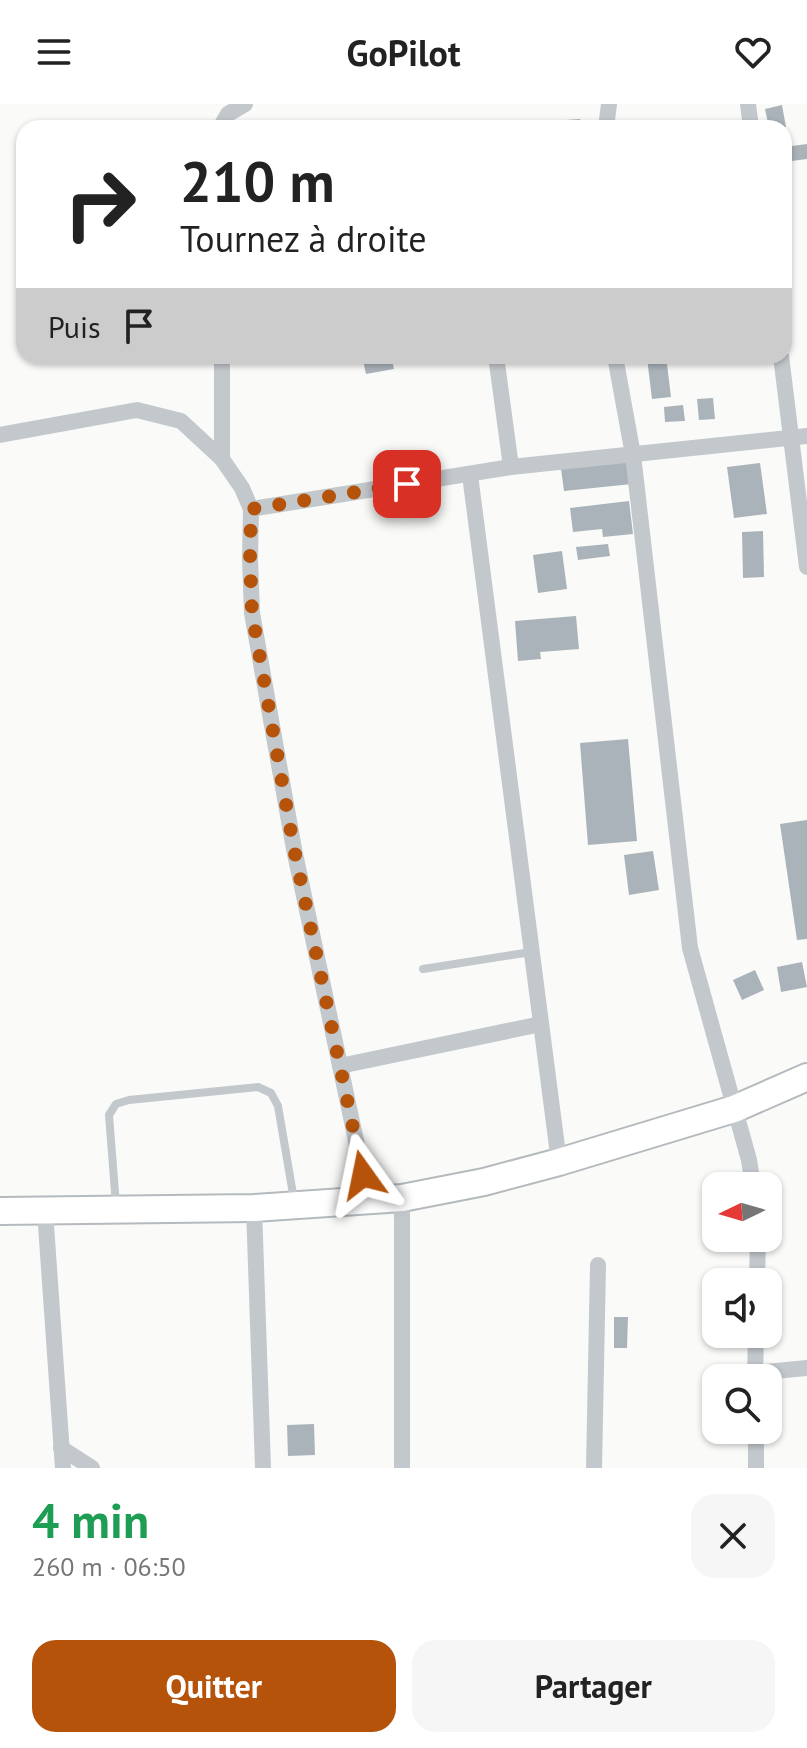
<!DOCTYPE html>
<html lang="fr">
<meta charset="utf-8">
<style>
:root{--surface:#fff;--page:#f6f6f6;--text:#222;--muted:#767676;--accent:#b45309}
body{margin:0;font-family:"PT Sans",sans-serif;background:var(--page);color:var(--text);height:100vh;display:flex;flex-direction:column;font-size:30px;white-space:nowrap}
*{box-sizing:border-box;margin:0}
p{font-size:26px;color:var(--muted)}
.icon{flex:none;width:44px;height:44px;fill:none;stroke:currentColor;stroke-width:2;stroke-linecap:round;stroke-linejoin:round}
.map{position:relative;height:1364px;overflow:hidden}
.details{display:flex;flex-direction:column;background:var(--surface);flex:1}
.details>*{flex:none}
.guide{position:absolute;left:16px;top:16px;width:776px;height:244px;border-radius:24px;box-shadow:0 2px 6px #0004;background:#fff;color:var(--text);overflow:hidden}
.needle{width:52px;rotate:265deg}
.tools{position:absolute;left:702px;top:1068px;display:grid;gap:16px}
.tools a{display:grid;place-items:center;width:80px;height:80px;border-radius:16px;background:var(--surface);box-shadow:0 2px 6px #0004;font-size:40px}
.pin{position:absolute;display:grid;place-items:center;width:68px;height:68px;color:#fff;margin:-34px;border-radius:16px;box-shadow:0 4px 12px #0006}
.me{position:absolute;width:88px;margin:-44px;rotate:348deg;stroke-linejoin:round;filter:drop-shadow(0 0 6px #0008)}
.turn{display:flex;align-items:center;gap:28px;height:168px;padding:0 32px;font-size:36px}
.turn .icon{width:104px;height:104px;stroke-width:2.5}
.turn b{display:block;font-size:56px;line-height:68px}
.then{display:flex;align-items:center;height:76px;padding:0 32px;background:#0003;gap:16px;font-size:30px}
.round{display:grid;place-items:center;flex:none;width:84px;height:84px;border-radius:24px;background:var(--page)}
.summary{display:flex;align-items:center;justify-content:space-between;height:136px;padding:0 32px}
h1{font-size:48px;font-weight:800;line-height:60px;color:#1e9e55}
.button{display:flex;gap:16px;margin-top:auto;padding:16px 32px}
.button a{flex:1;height:92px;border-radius:24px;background:var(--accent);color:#fff;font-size:32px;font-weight:800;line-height:92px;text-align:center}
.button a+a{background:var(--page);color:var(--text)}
header{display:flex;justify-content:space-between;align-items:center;height:104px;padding:0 32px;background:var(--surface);font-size:36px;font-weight:800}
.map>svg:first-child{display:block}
.building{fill:#aab3b9}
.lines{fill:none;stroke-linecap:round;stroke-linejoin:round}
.primary-casing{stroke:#b5babe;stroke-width:30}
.service{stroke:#c3c8cc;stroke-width:8}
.minor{stroke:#c3c8cc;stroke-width:16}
.primary{stroke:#fff;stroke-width:26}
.route{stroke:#b45309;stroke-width:14;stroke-dasharray:0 25.2}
</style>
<header><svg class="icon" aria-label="menu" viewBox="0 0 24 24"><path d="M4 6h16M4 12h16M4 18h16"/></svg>GoPilot<svg class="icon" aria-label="heart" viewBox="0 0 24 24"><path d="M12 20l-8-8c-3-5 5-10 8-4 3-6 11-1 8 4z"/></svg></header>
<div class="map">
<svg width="807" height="1364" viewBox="0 0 807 1364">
<rect width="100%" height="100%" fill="#fafaf8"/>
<!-- building -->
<g class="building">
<polygon points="782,1 786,23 769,24 765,5"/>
<polygon points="580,15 581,24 566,24 566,16"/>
<polygon points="807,40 807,55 784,58 784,43"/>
<polygon points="362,252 391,252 394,265 366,270"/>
<polygon points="666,252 671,293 652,295 647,254"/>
<polygon points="713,294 715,315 699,316 697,295"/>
<polygon points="683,301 685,317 665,318 664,303"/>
<polygon points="629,358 632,380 564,387 561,365"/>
<polygon points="760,359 767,410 734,414 727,363"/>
<polygon points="629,397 633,430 603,433 602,425 573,428 570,404"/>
<polygon points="763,427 764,473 743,474 742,428"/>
<polygon points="608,440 610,452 578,456 576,443"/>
<polygon points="562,447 567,485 538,489 533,451"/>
<polygon points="576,512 579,545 540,548 541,555 518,557 515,517"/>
<polygon points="628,635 637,737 588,741 580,639"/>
<polygon points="807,716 807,835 797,836 780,720"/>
<polygon points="653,747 659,786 629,791 624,751"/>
<polygon points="802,858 807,883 781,888 777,863"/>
<polygon points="755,866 764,886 742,896 733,876"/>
<polygon points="614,1213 628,1213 627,1244 614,1244"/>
<polygon points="314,1320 315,1351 288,1352 287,1321"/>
</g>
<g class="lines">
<!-- primary casing -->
<g class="primary-casing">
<polyline id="primary" points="0,1107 254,1104 402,1094 484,1078 559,1058 734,1005 807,973"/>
</g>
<!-- service -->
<g class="service">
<polyline points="423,865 531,848"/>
<polyline points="116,1101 109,1011 116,1000 129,996 258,983 271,989 278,1002 294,1096"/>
</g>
<!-- minor -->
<g class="minor">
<polyline points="748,0 751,24"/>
<polyline points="220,24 228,10 245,0"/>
<polyline points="606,24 609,0"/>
<polyline points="222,252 222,355"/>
<polyline points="496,252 511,363"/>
<polyline points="615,252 633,351 690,844 749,1056 753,1082"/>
<polyline points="781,252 807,463"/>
<polyline points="0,331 137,306 181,317 222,355 242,384 251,405 250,455 252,509 294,745 369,1098"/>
<polyline points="470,371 559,1058"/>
<polyline points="251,405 511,363 807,332"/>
<polyline points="340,962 541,920"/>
<polyline points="402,1094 402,1364"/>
<polyline points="254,1104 263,1364"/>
<polyline points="45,1107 63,1364"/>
<polyline points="757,1178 758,1134"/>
<polyline points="755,1269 807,1264"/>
<polyline points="755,1274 756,1230"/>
<polyline points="756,1326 756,1364"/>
<polyline points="61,1344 92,1364"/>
<polyline points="594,1364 598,1161"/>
</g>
<!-- primary -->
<use href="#primary" class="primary"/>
</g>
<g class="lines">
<!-- route -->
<polyline class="route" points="363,1071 294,745 252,509 250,455 251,405 407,380"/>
</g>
</svg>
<div class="tools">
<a><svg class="needle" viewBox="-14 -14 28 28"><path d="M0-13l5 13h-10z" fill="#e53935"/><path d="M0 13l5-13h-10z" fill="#767676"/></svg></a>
<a><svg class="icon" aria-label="sound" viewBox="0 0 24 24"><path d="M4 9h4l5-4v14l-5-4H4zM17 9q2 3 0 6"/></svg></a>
<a><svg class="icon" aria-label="search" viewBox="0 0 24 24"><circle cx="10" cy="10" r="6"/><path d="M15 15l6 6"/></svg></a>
</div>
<div class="pin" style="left:407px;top:380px;background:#d93025"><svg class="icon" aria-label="arrive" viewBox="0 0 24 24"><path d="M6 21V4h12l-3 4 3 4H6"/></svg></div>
<svg class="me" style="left:363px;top:1071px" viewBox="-20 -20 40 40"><path d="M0-17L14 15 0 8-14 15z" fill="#b45309" stroke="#fff" stroke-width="4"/></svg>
<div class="guide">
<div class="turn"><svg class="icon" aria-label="right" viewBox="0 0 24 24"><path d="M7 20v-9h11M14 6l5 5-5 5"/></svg><div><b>210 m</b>Tournez à droite</div></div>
<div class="then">Puis<svg class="icon" aria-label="arrive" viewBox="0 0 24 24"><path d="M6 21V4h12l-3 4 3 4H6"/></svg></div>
</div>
</div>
<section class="details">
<div class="summary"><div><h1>4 min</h1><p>260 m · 06:50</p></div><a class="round"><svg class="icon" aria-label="close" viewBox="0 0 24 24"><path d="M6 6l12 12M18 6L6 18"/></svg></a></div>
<div class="button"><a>Quitter</a><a>Partager</a></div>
</section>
